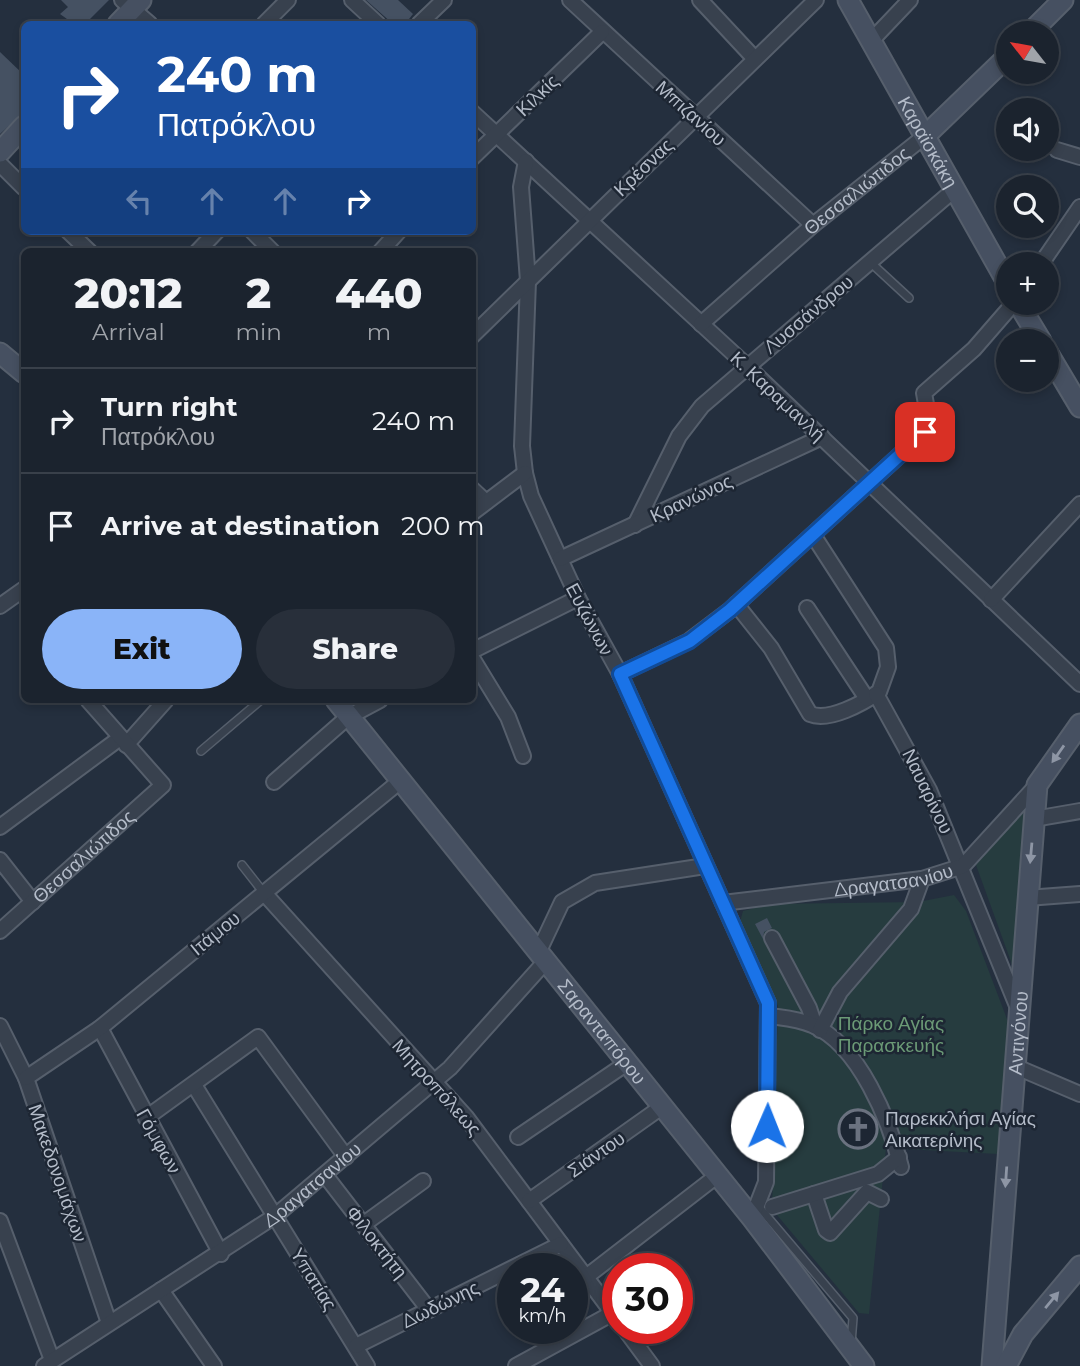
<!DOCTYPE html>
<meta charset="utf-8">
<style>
:root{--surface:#1b232e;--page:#282f3a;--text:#f1f3f6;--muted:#a0a4aa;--line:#39404a;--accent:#8ab4f8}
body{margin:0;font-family:Montserrat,sans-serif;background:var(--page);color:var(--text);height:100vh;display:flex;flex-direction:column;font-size:26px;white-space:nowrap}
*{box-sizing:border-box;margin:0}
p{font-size:23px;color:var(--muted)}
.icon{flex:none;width:38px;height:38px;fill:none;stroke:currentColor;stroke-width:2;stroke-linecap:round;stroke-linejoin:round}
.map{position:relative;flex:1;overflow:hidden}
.side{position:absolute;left:21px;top:248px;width:455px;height:455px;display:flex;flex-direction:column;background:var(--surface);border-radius:10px;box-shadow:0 4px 10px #0003,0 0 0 2px var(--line)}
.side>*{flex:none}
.hud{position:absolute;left:21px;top:21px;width:455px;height:214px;border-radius:10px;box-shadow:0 4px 10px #0003,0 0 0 2px var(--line);background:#1a4fa0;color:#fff;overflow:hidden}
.needle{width:46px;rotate:301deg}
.controls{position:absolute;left:996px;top:21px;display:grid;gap:14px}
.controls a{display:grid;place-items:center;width:63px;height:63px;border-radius:50%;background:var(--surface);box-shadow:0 4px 10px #0003,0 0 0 2px var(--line);font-size:35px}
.speed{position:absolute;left:497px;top:1253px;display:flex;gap:14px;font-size:35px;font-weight:700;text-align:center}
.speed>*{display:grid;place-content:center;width:91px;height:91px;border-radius:50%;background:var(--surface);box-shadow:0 4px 10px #0003,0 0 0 2px var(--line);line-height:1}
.speed small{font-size:18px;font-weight:400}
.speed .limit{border:10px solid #d22;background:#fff;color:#111}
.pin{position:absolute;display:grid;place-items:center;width:60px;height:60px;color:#fff;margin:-30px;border-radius:14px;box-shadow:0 4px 10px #0006}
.me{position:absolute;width:77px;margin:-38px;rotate:1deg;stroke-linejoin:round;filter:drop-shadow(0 0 5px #0008)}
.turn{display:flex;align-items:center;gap:24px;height:147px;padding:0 21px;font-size:32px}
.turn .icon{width:91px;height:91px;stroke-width:2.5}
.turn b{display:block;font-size:49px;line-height:60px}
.lanes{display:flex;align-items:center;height:66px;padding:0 21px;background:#0003;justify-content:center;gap:35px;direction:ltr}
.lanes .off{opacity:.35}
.eta{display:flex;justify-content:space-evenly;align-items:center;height:119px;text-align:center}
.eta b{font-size:42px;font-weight:800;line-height:49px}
.primary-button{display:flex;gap:14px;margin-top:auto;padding:14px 21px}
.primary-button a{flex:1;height:80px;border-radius:42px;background:var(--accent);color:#111;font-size:28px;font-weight:800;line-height:80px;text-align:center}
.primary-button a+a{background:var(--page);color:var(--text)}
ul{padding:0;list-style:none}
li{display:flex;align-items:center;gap:21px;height:105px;padding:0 21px;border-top:2px solid var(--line)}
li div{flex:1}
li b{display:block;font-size:26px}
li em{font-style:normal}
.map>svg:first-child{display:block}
.green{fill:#263c3f}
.building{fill:#455162}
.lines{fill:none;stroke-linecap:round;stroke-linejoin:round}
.lane-casing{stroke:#565f6c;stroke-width:10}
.street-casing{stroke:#565f6c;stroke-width:18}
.secondary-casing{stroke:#565f6c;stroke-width:23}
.lane{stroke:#38414e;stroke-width:7}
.street{stroke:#38414e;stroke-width:14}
.secondary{stroke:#465061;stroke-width:19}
.oneway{fill:#8e96a5}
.route-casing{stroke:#114b97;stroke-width:18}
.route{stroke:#1a73e8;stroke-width:12}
.labels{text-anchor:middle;stroke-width:5;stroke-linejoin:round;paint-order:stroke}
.street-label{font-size:19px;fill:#b4bcc9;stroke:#1d2633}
.park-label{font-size:19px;fill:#6b9a76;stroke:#1d2633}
.poi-label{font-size:19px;fill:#b4bcc9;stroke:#1d2633;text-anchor:start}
</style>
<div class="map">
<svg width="1080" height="1366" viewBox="0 0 1080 1366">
<rect width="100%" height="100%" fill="#242f3e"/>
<!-- green -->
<g class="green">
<polygon points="1017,814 1026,814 1014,970 976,865"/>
<polygon points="954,895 966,911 1010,1027 998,1154 886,1148 869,1314 859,1313 772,1209 778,1006 740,922 743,911 769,904 918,902"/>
</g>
<!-- building -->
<g class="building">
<polygon points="61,0 109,0 85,24 74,24 60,14 68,7"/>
<polygon points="366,0 398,0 413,14 405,24 393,24"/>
<polygon points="0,52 24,75 24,112 0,134"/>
<polygon points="767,918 772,928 764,932 763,939 755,924"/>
</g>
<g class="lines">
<!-- lane casing -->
<g class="lane-casing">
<g id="lane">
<polyline points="870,262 909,298"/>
<polyline points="201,751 261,700"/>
<polyline points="242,865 264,893"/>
<polyline points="759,1207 853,1318 851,1343"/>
</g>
</g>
<!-- street casing -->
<g class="street-casing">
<g id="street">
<polyline points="122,0 150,24"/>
<polyline points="352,0 378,24"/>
<polyline points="570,0 813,225"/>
<polyline points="700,0 755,59"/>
<polyline points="264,24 288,0"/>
<polyline points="419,24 444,0"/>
<polyline points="871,41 910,0"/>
<polyline points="472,112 747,366 1080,684"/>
<polyline points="1057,150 1080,157"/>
<polyline points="472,158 602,32"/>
<polyline points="526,161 521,187 528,281 522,446 525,473 531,496 578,598 620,674 768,1003 766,1182 752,1218"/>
<polyline points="0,164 24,188"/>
<polyline points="68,231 90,252"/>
<polyline points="252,231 273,252"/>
<polyline points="197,252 217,231"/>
<polyline points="380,252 399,231"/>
<polyline points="1041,264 1080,207"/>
<path id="s1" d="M701,324L813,225L925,136"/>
<polyline points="472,336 816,0"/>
<polyline points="472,489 486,502"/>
<polyline points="472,513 525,473"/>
<polyline points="635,525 679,436 702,406 955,189"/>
<polyline points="560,559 822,437"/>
<polyline points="991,600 1080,504"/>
<path d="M736,604L771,648L810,714C829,722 863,703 879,692L888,667L886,648L813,535"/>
<polyline points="0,606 24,589"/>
<polyline points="807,608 867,699"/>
<polyline points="472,651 578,598"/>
<polyline points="472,658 508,717 523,756"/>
<polyline points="620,674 689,641 730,610 925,432 929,421 924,393 974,349 1014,303"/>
<polyline points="876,694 929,790 1018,1008"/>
<polyline points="126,745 166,700"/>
<polyline points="274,782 348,717 380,700"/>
<polyline points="1034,819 1080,811"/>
<polyline points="0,827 120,738"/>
<polyline points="0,860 33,902"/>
<polyline points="264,893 466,1117 618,1320"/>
<polyline points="1027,898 1080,894"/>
<path id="s2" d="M723,903L922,879L963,866L1037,785"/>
<path id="s3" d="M0,931L163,785L88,700"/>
<polyline points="772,938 809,1008 815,1026"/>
<polyline points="538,953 562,902 595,883 705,866"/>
<path d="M770,1016C784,1018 799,1019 812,1025C859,1044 890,1122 901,1167"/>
<polyline points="0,1026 26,1078 109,1323"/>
<polyline points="100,1028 221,1254"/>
<polyline points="820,1030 840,992 911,909 922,879"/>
<polyline points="1014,1066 1080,1094"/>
<polyline points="26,1078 100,1028 399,782"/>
<polyline points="194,1085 367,1366"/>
<polyline points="146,1118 258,1037 346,1157"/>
<polyline points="518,1137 627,1063"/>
<polyline points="325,1175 429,1310"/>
<polyline points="814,1194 826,1230 830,1233 867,1192 881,1199"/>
<polyline points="529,1201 663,1106"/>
<polyline points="772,1207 878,1174 899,1157"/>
<polyline points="0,1221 52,1360"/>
<polyline points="364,1224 423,1181"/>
<polyline points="586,1277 718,1175"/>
<polyline points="161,1290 214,1366"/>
<polyline points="624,1328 652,1366"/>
<polyline points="356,1346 561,1244"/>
<path id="s4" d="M44,1366L275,1216L450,1068L545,962"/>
<polyline points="516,1366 613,1313"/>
</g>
</g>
<!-- secondary casing -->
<g class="secondary-casing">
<g id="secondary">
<path id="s5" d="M848,0L1008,284"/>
<polyline points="118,24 141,0"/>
<polyline points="1030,33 1063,0"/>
<polyline points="925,136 1008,56"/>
<polyline points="0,152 24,126"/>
<polyline points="1018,303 1041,341"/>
<polyline points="1046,350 1080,407"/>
<polyline points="0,353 24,373"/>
<path id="s6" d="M336,700L752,1218L864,1366"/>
<path id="s7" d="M992,1366L1037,785L1080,724"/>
<polyline points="1006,1366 1023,1334 1080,1266"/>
</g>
</g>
<!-- lane -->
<use href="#lane" class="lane"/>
<!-- street -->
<use href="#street" class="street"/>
<!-- secondary -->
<use href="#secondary" class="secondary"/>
</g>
<!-- one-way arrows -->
<defs><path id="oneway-solid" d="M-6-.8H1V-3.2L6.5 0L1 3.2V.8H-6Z" transform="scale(1.75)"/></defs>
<g class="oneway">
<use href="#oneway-solid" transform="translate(1058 754) rotate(125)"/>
<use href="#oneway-solid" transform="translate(1031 853) rotate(95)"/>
<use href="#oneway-solid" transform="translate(1006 1177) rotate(94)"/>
<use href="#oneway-solid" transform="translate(1052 1300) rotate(-50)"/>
</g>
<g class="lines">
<!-- route casing -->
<g class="route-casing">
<polyline id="route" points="767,1126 768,1003 620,674 690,641 730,610 925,432"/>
</g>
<!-- route -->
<use href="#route" class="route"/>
</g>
<!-- icons -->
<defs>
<g id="church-ring" transform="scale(2.0125)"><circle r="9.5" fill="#1d2633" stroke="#6b7280" stroke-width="1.5"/><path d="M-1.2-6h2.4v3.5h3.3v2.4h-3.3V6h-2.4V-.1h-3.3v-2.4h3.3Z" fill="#6b7280"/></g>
</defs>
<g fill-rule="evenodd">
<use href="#church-ring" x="858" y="1129"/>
</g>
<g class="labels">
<!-- street labels -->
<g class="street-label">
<text transform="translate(537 95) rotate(-44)" y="7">Κιλκίς</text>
<text transform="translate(691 113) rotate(42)" y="7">Μπιζανίου</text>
<text dy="7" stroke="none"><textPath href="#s5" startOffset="163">Καραϊσκάκη</textPath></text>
<text transform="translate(643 167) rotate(-44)" y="7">Κρέσνας</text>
<text dy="7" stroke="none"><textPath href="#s1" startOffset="205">Θεσσαλιώτιδος</textPath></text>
<text transform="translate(808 314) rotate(-40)" y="7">Λυσσάνδρου</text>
<text transform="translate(778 396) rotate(43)" y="7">Κ. Καραμανλή</text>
<text transform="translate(691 498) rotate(-25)" y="7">Κρανώνος</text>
<text transform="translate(590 619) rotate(62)" y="7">Ευζώνων</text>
<text transform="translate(928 791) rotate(64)" y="7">Ναυαρίνου</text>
<text dy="7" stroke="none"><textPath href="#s3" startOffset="112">Θεσσαλιώτιδος</textPath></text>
<text dy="7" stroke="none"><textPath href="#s2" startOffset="172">Δραγατσανίου</textPath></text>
<text transform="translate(215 933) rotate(-39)" y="7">Ιτάμου</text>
<text dy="7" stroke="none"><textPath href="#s6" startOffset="425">Σαρανταπόρου</textPath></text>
<text dy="7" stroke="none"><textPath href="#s7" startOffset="334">Αντιγόνου</textPath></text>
<text transform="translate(437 1087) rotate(48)" y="7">Μητροπόλεως</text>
<text transform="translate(159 1141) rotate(61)" y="7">Γόμφων</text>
<text transform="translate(596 1154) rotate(-35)" y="7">Σιάντου</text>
<text transform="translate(58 1173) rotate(71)" y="7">Μακεδονομάχων</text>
<text dy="7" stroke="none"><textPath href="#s4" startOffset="324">Δραγατσανίου</textPath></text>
<text transform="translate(377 1242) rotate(52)" y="7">Φιλοκτήτη</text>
<text transform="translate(314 1279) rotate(58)" y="7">Υπατίας</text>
<text transform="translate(440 1304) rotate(-26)" y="7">Δωδώνης</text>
</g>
<!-- park labels -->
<g class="park-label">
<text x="891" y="1030">Πάρκο Αγίας<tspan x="891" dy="22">Παρασκευής</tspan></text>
</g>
<!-- poi labels -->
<g class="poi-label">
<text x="885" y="1125">Παρεκκλήσι Αγίας<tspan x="885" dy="22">Αικατερίνης</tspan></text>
</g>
</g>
</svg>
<div class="controls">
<a><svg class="needle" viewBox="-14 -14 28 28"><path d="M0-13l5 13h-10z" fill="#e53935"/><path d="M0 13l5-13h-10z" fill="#a0a4aa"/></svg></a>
<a><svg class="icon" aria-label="sound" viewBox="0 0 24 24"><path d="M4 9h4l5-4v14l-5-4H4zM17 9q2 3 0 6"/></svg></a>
<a><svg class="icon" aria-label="search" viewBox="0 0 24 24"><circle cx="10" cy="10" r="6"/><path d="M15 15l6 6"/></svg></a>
<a>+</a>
<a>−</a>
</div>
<div class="speed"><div>24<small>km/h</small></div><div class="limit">30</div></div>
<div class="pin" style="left:925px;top:432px;background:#d93025"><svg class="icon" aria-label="arrive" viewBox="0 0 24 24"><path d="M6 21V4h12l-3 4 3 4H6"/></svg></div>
<svg class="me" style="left:767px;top:1126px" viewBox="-20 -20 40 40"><circle r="19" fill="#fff"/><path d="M0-13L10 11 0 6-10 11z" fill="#1a73e8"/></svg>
<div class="hud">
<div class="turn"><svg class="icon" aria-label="right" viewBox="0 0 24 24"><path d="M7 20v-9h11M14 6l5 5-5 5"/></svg><div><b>240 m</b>Πατρόκλου</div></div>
<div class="lanes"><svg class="icon off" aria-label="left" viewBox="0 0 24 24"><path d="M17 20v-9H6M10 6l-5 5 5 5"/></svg><svg class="icon off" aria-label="ahead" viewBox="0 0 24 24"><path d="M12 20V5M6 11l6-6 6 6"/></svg><svg class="icon off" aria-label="ahead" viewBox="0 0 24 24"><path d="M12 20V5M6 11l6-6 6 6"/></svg><svg class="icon" aria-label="right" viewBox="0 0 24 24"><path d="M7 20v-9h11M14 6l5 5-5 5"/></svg></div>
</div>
<section class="side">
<div class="eta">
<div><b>20:12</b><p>Arrival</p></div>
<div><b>2</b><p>min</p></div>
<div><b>440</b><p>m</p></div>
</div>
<ul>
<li><svg class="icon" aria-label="right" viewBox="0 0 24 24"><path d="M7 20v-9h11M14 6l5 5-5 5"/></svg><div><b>Turn right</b><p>Πατρόκλου</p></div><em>240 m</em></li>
<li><svg class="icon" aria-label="arrive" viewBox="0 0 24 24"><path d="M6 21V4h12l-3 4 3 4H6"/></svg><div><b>Arrive at destination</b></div><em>200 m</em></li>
</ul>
<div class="primary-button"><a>Exit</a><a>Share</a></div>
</section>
</div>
